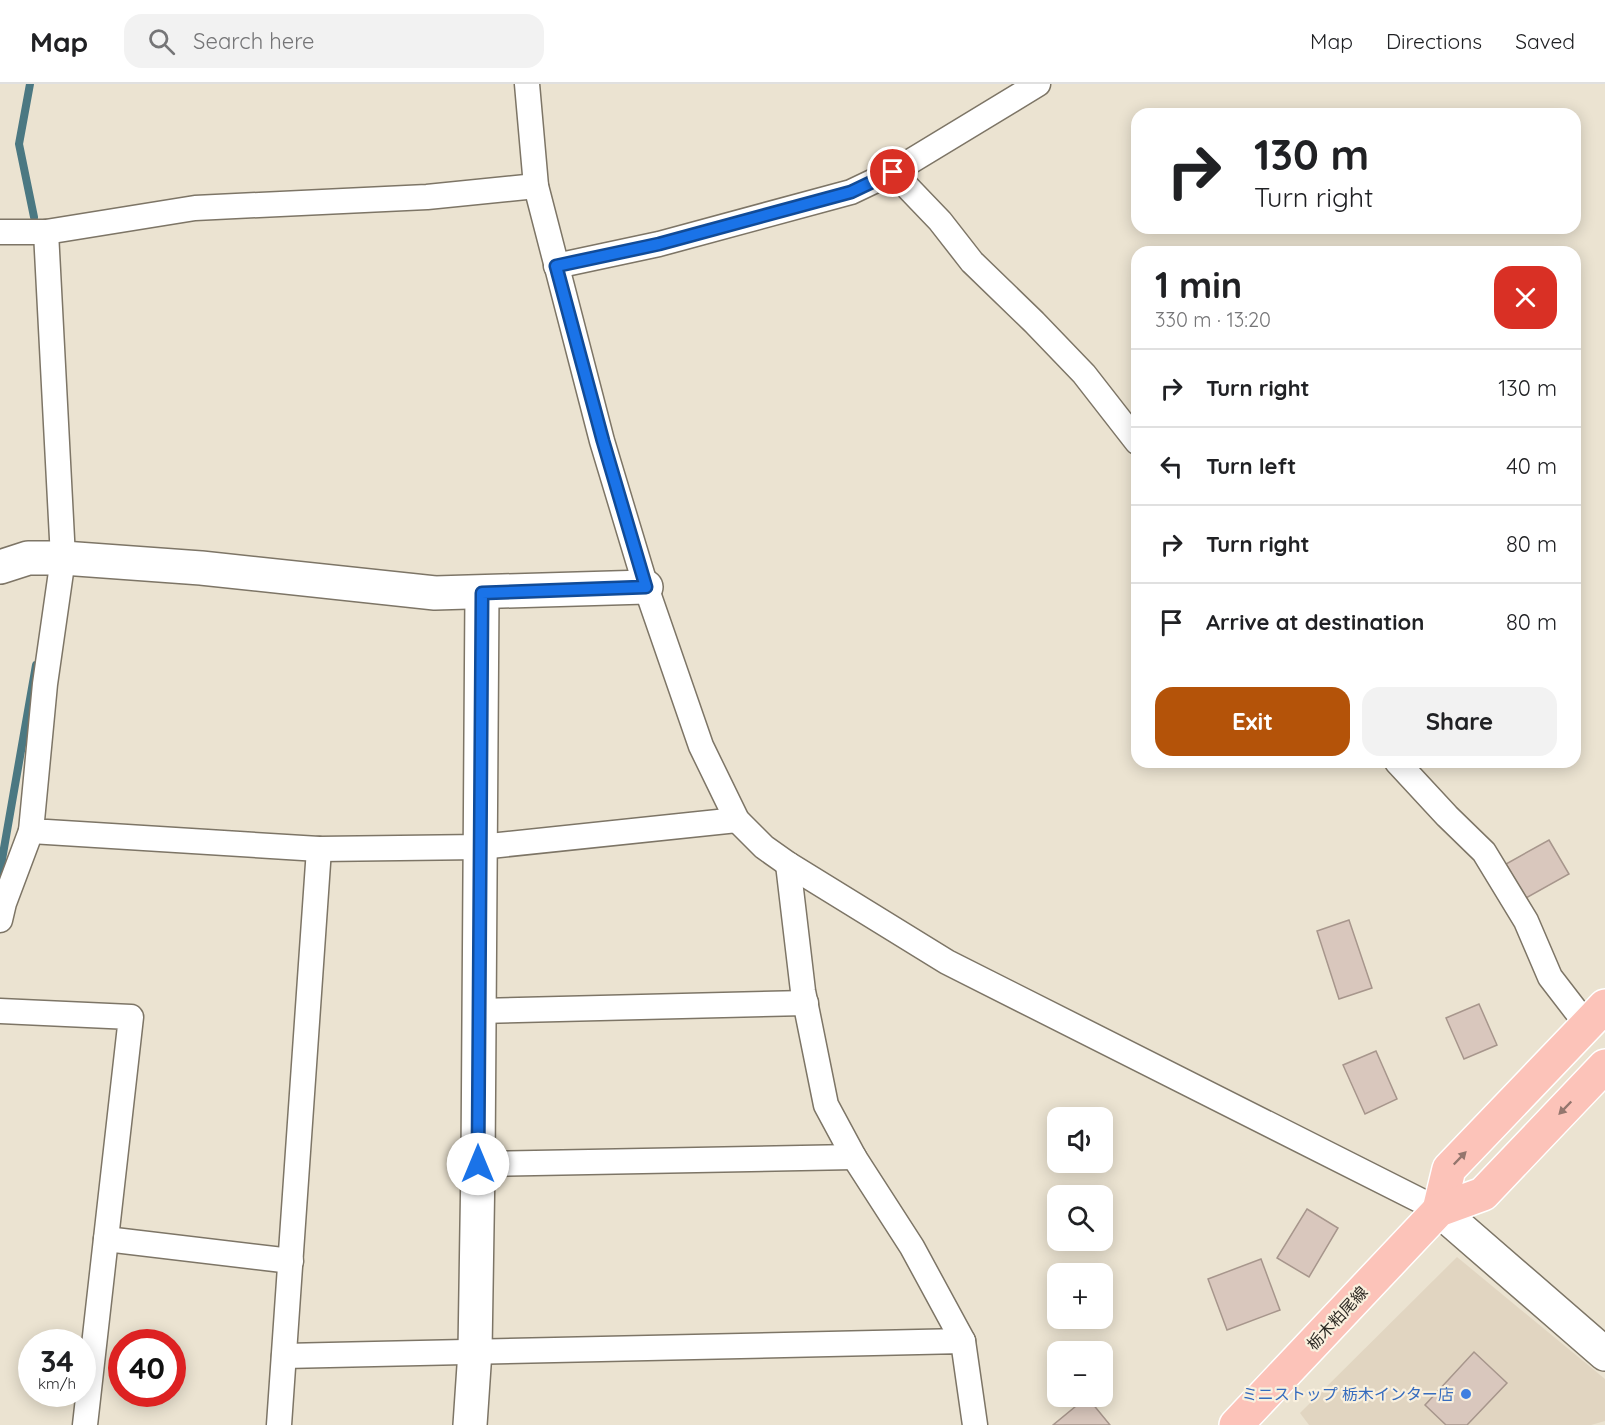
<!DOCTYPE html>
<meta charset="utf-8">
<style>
:root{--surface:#fff;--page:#f2f2f2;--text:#202124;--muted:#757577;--line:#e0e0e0;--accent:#b45309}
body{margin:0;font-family:Quicksand,"Noto Sans JP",sans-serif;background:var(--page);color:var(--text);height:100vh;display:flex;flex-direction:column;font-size:22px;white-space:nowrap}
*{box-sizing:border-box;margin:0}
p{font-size:20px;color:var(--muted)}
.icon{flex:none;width:33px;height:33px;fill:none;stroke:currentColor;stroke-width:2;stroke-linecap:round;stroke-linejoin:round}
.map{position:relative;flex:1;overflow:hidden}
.sheet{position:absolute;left:1131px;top:162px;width:450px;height:522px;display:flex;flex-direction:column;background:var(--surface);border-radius:18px;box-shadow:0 3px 15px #0003}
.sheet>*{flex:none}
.banner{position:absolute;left:1131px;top:24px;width:450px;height:126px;border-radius:18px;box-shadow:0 3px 15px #0003;background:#fff;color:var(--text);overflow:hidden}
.buttons{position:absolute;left:1047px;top:1023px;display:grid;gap:12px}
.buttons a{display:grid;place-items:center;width:66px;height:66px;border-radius:12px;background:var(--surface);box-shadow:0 3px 15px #0003;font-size:30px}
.speed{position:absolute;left:18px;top:1245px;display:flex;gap:12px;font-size:30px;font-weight:700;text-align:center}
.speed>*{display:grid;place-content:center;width:78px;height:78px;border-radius:50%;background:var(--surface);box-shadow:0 3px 15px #0003;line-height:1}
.speed small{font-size:15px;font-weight:400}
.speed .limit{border:9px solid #d22;background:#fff;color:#111}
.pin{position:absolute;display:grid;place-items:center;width:51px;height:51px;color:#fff;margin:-26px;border:3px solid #fff;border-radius:50%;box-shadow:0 2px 6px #0007}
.me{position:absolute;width:66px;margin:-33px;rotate:0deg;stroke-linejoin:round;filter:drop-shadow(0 0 4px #0008)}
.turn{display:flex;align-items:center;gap:21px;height:126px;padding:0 24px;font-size:27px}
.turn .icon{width:78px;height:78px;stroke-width:2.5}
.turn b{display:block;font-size:42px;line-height:51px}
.round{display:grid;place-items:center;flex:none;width:63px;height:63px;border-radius:18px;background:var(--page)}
.overview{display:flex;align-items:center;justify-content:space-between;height:102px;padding:0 24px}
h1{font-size:36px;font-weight:700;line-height:45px}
.primary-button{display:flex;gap:12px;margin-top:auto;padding:12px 24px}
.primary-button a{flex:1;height:69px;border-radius:18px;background:var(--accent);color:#fff;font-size:24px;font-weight:700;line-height:69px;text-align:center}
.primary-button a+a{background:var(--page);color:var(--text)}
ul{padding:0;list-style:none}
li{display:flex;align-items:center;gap:18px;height:78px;padding:0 24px;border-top:2px solid var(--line)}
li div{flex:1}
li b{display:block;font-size:22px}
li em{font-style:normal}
header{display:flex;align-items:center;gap:36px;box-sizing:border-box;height:84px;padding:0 30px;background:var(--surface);border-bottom:2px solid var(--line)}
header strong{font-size:28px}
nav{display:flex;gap:33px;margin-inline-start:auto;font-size:21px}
.search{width:420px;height:54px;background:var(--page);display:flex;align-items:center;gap:15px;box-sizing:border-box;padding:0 21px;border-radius:18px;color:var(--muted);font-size:22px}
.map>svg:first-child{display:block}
.commercial{fill:#e1d5c1}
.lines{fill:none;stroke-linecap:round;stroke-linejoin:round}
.stream{stroke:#4b7882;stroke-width:8}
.building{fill:#d9c7bd;stroke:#a7968c;stroke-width:1.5}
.street-casing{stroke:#7d7566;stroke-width:27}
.secondary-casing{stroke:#7d7566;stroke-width:36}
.primary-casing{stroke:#fff;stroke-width:36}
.street{stroke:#fff;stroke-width:24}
.secondary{stroke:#fff;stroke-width:33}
.primary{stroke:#fcc3b9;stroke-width:33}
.oneway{fill:#94766e}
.route-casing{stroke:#114b97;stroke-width:15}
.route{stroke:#1a73e8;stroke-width:10}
.shop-dot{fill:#3f7fe0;stroke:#f9f0de;stroke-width:2}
.labels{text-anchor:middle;stroke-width:4.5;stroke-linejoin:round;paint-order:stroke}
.street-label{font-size:16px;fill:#2d2a24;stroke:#f9f0de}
.shop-label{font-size:16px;fill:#366cbe;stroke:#f9f0de;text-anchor:end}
</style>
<header>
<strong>Map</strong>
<div class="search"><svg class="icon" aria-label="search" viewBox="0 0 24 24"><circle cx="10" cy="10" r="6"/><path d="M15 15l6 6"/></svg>Search here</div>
<nav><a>Map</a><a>Directions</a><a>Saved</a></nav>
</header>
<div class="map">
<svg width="1605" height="1341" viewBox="0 0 1605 1341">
<rect width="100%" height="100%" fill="#ebe3d1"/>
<!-- commercial -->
<polygon class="commercial" points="1457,1173 1605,1295 1605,1337 1591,1341 1309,1341 1300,1329"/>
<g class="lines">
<!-- stream -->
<g class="stream">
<polyline points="30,0 19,60 34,133"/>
<polyline points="0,787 36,581"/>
</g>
</g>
<!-- building -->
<g class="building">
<polygon points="1549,756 1569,790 1526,814 1506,780"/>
<polygon points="1349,836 1372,904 1339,915 1317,847"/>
<polygon points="1479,920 1497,961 1464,975 1446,934"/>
<polygon points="1376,967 1397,1015 1365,1030 1343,981"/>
<polygon points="1307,1125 1338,1144 1309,1193 1277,1174"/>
<polygon points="1261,1175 1280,1226 1227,1246 1208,1195"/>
<polygon points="1474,1268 1507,1299 1467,1341 1446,1341 1425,1321"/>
<polygon points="1087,1313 1110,1341 1053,1341"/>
</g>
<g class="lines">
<!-- street casing -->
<g class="street-casing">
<g id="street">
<polyline points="527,0 536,102 602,357 646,503 701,662 737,736 764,763 788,780 947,878 1439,1126"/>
<polyline points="893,88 940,137 972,178 1034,238 1084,290 1137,358"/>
<polyline points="0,148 46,148 195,124 427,113 536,102"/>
<polyline points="46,148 63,474 45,600 31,747 319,765 480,763 737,736"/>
<polyline points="556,182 659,160 851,108 893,88 1038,0"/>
<polyline points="1397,678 1447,732 1484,768 1526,837 1550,893 1587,941"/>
<polyline points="788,780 803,907 826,1021 854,1073 912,1163 963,1257"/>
<polyline points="0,836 4,819 31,747"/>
<polyline points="0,927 131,933 85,1341"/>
<polyline points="479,927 806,919"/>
<polyline points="478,1080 854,1073"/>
<polyline points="106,1155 291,1177"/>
<polyline points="284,1272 963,1257 975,1341"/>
<polyline points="279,1341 319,765"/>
</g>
</g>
<!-- secondary casing -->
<g class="secondary-casing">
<g id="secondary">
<polyline points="0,483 28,474 63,474 201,484 435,509 646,503"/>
<polyline points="1439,1126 1605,1270"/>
<polyline points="470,1341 475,1267 478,1080 482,509"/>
</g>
</g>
<!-- primary casing -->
<g class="primary-casing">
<g id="primary">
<polyline points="1439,1126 1449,1085 1605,922"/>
<polyline points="1236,1341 1439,1126 1483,1110 1605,982"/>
</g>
</g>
<!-- street -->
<use href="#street" class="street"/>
<!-- secondary -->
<use href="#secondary" class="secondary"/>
<!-- primary -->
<use href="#primary" class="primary"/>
</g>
<!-- one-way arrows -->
<defs><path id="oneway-solid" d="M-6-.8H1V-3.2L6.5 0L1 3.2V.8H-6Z" transform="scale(1.5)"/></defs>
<g class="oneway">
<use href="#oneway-solid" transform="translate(1565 1024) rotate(134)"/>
<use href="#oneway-solid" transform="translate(1460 1074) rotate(-46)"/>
</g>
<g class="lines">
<!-- route casing -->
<g class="route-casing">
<polyline id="route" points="478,1080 482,509 646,503 603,357 556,182 659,160 851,108 893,88"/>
</g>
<!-- route -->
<use href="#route" class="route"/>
</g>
<!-- markers -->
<circle class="shop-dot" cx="1466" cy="1310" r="6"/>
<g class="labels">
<!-- street labels -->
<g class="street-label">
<text transform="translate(1337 1234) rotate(-47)" y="6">栃木粕尾線</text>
</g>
<!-- shop labels -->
<g class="shop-label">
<text x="1454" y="1316">ミニストップ 栃木インター店</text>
</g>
</g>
</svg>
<div class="buttons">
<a><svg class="icon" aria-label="sound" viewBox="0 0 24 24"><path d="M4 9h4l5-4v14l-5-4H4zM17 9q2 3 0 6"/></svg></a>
<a><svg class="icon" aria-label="search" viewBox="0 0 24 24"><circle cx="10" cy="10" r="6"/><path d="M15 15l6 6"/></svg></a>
<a>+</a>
<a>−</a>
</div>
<div class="speed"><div>34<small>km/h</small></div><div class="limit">40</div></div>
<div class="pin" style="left:893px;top:88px;background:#d93025"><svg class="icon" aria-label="arrive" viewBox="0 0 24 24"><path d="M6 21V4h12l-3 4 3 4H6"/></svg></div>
<svg class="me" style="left:478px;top:1080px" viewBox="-20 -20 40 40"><circle r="19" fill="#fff"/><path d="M0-13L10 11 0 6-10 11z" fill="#1a73e8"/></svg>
<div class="banner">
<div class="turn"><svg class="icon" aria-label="right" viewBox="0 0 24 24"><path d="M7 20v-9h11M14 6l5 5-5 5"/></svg><div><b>130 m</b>Turn right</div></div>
</div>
<section class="sheet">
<div class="overview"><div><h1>1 min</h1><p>330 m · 13:20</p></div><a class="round" style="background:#d93025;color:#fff"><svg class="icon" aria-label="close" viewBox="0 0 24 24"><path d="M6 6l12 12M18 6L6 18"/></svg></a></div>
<ul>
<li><svg class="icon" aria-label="right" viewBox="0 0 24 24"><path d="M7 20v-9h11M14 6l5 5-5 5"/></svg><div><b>Turn right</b></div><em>130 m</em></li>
<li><svg class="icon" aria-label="left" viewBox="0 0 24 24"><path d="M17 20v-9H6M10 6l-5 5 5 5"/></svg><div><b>Turn left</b></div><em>40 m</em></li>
<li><svg class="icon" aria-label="right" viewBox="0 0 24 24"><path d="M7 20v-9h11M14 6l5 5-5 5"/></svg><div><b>Turn right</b></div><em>80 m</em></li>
<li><svg class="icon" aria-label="arrive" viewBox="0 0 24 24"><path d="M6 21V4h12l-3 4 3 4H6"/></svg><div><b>Arrive at destination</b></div><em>80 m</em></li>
</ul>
<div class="primary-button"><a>Exit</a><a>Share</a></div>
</section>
</div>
